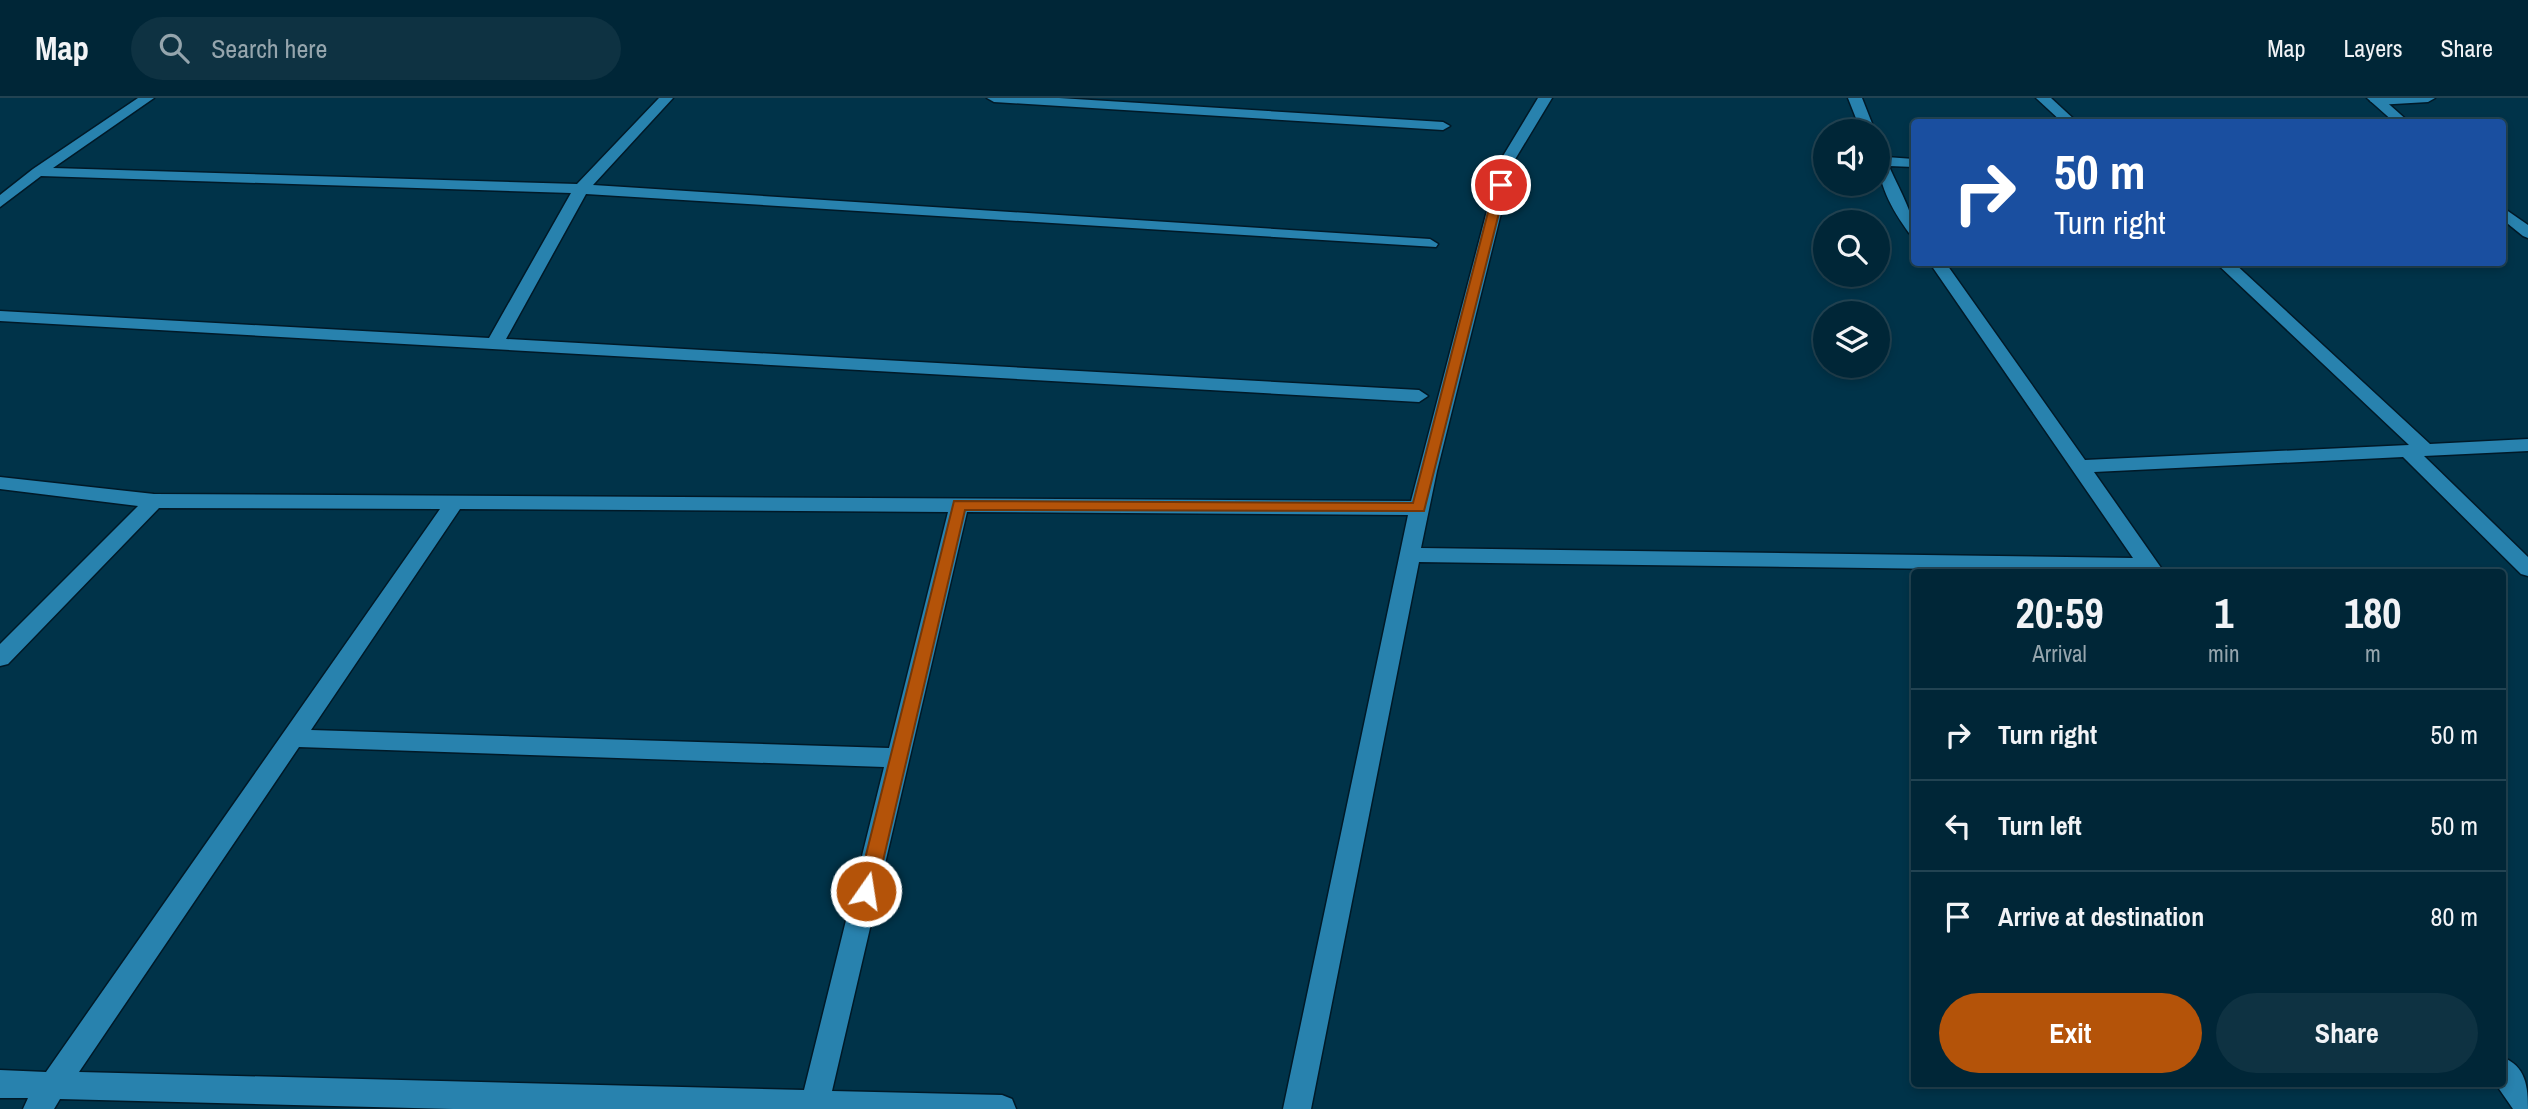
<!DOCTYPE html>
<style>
:root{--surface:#002637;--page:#0e3242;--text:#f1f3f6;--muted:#95a5ad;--line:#224352;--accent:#b45309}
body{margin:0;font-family:"Archivo Narrow",sans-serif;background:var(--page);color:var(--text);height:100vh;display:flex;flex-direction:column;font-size:26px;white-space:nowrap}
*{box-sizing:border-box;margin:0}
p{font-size:23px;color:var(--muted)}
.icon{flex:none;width:38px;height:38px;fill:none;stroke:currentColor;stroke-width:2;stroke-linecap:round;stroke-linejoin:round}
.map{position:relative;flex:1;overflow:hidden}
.panel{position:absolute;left:1911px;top:471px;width:595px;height:518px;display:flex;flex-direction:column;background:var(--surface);border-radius:7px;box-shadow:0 4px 10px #0003,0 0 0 2px var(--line)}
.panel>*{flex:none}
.top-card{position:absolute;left:1911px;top:21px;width:595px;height:147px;border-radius:7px;box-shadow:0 4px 10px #0003,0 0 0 2px var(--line);background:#1a4fa0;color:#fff;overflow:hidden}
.fabs{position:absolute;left:1813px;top:21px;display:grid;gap:14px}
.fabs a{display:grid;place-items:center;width:77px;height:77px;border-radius:50%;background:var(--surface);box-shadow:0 4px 10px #0003,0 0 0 2px var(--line);font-size:35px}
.pin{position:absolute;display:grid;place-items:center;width:60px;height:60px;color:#fff;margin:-30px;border:4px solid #fff;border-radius:50%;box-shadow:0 2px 7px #0007}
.me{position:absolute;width:77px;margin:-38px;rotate:13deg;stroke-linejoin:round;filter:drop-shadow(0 0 5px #0008)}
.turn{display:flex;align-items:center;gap:24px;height:147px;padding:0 28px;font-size:32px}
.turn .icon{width:91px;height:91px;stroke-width:2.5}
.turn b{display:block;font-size:49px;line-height:60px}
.eta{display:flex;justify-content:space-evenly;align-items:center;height:119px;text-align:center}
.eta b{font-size:42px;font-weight:700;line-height:49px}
.primary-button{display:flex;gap:14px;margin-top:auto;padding:14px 28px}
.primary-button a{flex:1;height:80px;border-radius:42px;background:var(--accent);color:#fff;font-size:28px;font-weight:700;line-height:80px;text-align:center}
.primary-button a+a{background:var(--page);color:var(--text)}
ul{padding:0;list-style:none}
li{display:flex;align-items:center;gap:21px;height:91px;padding:0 28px;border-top:2px solid var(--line)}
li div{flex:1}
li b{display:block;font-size:26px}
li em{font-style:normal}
header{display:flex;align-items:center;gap:42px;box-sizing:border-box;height:98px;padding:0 35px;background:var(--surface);border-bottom:2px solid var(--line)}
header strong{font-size:33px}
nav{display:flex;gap:38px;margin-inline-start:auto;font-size:24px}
.search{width:490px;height:63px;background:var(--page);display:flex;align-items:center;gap:18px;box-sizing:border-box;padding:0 24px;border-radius:38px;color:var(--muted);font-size:26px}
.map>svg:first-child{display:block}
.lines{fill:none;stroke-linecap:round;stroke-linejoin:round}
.minor-casing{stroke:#001927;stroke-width:3}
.tertiary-casing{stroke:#001927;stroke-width:3}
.minor{fill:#2882ae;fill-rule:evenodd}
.tertiary{fill:#2882ae;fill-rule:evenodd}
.route{fill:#b45309;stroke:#753606;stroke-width:2}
</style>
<header>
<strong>Map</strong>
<div class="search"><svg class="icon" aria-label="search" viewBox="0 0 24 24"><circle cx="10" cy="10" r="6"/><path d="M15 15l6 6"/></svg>Search here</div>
<nav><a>Map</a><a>Layers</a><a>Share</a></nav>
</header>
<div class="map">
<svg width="2528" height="1011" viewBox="0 0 2528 1011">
<rect width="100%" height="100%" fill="#003349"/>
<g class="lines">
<!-- minor casing -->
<g class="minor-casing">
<g id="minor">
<polygon points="138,0 154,0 53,70 577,86 659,0 673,0 593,87 1430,141 1438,146 1436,149 586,96 506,241 1419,292 1428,298 1419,304 0,223 0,213 489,240 571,95 41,78 0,109 0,97 33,71"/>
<polygon points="987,0 1059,0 1443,24 1450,28 1443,32 994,4"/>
<path d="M1538,0H1552L1514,63L1437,373L1421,450L2133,460L1929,164H1945L2085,362L2409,347L2215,164H2233L2430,346L2528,341V353L2424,358L2528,459V478L2521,476L2403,359L2094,374L2164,474L1419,464L1311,1011H1283L1408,417L967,414L832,993L1002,997L1012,1001L1016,1011H453L60,1001L54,1011H23L28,1000H0V972L46,974L440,411L159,410L8,566L0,568V546L138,408L0,391V379L154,396L1411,403L1500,63ZM460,411L948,414L889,650L311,632ZM299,649L884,669L804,992L79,974Z"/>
<polygon points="1848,0 1862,0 1875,33 1861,33"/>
<polygon points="2036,0 2051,0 2077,24 2062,24"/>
<polygon points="2373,0 2435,0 2428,4 2377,7 2370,3"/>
<path d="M1878,54L1886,59L1914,61V69L1889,68C1898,90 1914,114 1914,137L1909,135C1891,110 1877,85 1878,54Z"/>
<path d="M2502,959C2526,968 2528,989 2528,1011H2513L2495,985H2502Z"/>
</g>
</g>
<!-- tertiary casing -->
<g class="tertiary-casing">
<g id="tertiary">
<polygon points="2367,0 2382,0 2409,24 2394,24"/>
<polygon points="2502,109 2528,127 2528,140 2523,138 2502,121"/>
</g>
</g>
<!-- minor -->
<use href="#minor" class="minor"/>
<!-- tertiary -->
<use href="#tertiary" class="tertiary"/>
</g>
<!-- route -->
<polygon class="route" points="1501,84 1506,87 1424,413 965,412 876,793 873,799 866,802 859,799 857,793 954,403 1413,405 1495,87"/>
</svg>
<div class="fabs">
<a><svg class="icon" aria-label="sound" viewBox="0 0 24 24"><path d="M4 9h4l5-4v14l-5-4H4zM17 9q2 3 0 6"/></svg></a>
<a><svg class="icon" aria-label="search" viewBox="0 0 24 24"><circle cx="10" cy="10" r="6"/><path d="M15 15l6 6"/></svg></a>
<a><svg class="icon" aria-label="layers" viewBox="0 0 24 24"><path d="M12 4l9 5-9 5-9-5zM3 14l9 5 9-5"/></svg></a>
</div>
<div class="pin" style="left:1501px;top:87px;background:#d93025"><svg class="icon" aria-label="arrive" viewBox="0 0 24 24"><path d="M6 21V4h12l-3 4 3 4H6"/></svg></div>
<svg class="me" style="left:866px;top:793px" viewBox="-20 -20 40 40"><circle r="17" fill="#b45309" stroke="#fff" stroke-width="3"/><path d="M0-11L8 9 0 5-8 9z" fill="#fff"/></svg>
<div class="top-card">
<div class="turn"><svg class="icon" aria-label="right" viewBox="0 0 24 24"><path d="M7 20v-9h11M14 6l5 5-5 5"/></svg><div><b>50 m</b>Turn right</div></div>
</div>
<section class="panel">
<div class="eta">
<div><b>20:59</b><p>Arrival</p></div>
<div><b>1</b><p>min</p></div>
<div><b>180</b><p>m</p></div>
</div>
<ul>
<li><svg class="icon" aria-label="right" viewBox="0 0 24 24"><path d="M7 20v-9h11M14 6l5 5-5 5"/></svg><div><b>Turn right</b></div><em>50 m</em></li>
<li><svg class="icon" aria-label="left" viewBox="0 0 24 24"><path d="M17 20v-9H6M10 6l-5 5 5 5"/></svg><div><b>Turn left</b></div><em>50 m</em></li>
<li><svg class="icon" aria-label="arrive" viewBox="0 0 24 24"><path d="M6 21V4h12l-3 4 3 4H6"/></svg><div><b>Arrive at destination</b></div><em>80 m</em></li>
</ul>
<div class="primary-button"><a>Exit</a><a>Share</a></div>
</section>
</div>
